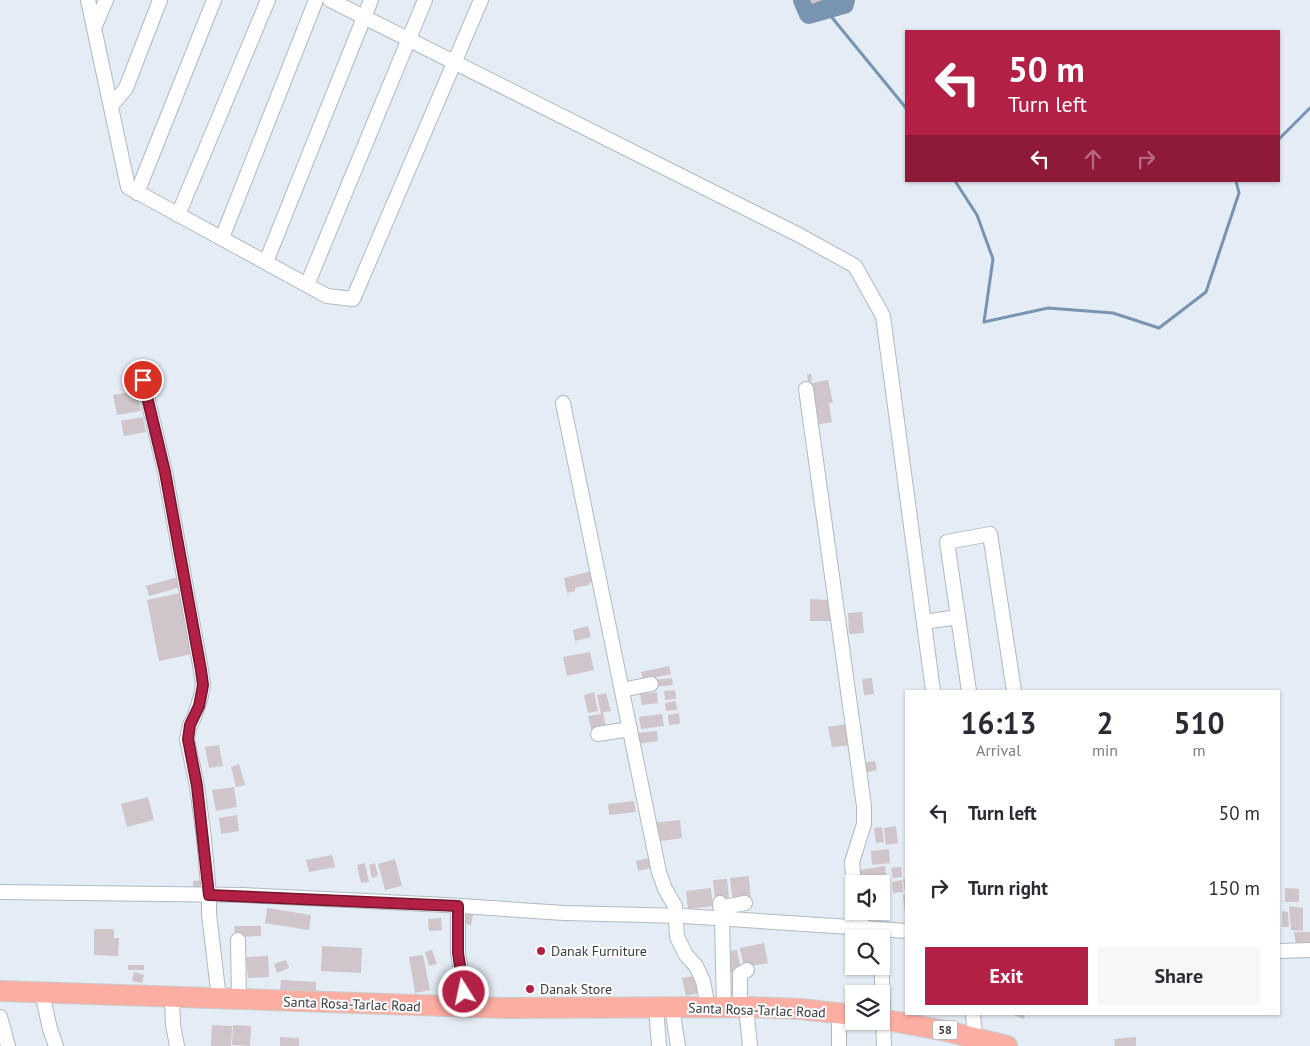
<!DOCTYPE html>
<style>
:root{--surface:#fff;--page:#f7f7f7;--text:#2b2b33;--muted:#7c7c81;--accent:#b32046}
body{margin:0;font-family:"PT Sans",sans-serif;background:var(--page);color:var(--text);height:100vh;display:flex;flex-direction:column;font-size:19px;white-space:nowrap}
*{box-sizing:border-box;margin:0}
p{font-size:16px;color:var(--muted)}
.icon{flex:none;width:28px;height:28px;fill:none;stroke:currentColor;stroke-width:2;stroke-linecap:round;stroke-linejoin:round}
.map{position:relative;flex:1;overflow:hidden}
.panel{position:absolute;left:905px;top:690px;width:375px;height:325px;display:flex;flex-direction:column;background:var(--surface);border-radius:0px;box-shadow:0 1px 4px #0004}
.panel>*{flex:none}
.banner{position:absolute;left:905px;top:30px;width:375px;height:152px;border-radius:0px;box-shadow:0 1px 4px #0004;background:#b32046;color:#fff;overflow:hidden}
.buttons{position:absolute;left:845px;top:875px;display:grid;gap:10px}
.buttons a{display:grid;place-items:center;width:45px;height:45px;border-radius:0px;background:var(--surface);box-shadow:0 1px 4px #0004;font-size:25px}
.pin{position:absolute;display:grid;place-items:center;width:42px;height:42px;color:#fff;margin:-21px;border:2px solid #fff;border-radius:50%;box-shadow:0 1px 5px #0007}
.me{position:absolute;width:55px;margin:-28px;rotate:350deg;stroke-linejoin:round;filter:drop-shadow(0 0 4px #0008)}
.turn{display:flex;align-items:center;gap:18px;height:105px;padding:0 20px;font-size:22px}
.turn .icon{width:65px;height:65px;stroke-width:2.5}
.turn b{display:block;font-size:35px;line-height:42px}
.lanes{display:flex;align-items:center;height:48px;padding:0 20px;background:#0003;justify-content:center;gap:25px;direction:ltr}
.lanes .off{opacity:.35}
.eta{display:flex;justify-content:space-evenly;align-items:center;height:85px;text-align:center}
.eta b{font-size:30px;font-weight:700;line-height:35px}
.button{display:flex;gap:10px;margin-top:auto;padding:10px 20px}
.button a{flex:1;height:58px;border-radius:0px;background:var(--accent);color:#fff;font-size:20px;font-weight:700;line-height:58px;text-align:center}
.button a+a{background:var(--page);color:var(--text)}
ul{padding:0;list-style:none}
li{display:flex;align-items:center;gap:15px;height:75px;padding:0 20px}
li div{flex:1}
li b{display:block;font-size:19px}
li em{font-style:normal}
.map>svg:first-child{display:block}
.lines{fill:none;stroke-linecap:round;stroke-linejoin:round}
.stream{stroke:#7894b1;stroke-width:3}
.river{stroke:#7894b1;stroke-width:20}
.building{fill:#cfc5cb}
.minor-casing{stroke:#b1b9c1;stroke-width:16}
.highway-casing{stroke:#cbcccd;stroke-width:22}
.minor{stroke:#fff;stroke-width:14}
.highway{stroke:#fdaea3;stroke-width:20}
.route-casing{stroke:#74152e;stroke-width:12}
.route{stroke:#b32046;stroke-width:9}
.poi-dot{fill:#b32046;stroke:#fff;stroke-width:2}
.labels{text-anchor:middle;stroke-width:4;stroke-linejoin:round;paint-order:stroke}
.shield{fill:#fff;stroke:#747678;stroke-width:1}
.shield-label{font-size:12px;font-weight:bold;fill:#383b3e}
.poi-label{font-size:14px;fill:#383b3e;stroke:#fff;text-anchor:start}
.street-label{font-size:14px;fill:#383b3e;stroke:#fff}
</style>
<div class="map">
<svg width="1310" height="1046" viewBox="0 0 1310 1046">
<rect width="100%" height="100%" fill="#e4ecf5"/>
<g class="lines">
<!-- stream -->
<g class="stream">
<polyline points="825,9 906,108"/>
<polyline points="1279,139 1310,108"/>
<polyline points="955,181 977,215 993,259 984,322 1048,308 1113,313 1159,328 1206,292 1239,193 1236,181"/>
</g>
<!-- river -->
<polyline class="river" points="803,0 809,14 844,4 845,0"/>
</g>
<!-- building -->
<g class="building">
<polygon points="810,0 822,0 812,4"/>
<polygon points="159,365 163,377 151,381 147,369"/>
<polygon points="811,374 812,381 808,382 807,375"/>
<polygon points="828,380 833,403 829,403 832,422 814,425 808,384"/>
<polygon points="137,391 141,411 117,415 113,395"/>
<polygon points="143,417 146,432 124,436 121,421"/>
<polygon points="592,571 594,582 589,583 589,585 575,588 575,591 567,593 564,578"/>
<polygon points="178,577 181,587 149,596 146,586"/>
<polygon points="180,593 192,654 159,661 147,600"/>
<polygon points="810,599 830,600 830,621 810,621"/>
<polygon points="862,612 864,633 849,634 848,613"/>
<polygon points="588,626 591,637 575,641 573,630"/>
<polygon points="590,652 594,670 567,676 563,657"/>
<polygon points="669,666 671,674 643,680 641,672"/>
<polygon points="672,678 673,685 654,687 653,680"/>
<polygon points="872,678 874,694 864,695 862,679"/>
<polygon points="675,690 676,699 665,700 664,691"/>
<polygon points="594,692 598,711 588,713 584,695"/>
<polygon points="657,692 658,703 642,705 640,694"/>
<polygon points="606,693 611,711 603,712 606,726 591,729 588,716 601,714 597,695"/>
<polygon points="676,701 677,710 666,711 665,703"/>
<polygon points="679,713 680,724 669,725 668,715"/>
<polygon points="662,714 664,726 641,729 639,717"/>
<polygon points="847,724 850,745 832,747 828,727"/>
<polygon points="657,731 658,741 638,744 637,733"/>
<polygon points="219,745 223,766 209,768 205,747"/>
<polygon points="875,761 877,770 865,773 863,763"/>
<polygon points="239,764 245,785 236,787 231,767"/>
<polygon points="234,787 237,807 216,811 212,790"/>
<polygon points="148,797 154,820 127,827 121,804"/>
<polygon points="634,801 636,812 609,815 608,804"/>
<polygon points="237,815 239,831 221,834 219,818"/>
<polygon points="680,820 682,838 654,842 652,823"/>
<polygon points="896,826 898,843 886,845 884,828"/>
<polygon points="882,827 884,842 876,843 874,828"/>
<polygon points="889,849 890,863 872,865 871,851"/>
<polygon points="332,855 335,867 309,872 306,860"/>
<polygon points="649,858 651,868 638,871 636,861"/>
<polygon points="395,859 402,886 385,890 378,864"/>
<polygon points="365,863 369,882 361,883 357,865"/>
<polygon points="375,863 378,876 372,878 369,865"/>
<polygon points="885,866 887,885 861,884 859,870"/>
<polygon points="901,867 902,877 893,878 891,868"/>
<polygon points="749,876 751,901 733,903 730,878"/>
<polygon points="906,878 906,892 905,892 903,879"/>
<polygon points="727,879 729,898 715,900 713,880"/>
<polygon points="205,880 206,891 194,892 193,881"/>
<polygon points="902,880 903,892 893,893 892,882"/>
<polygon points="711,888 713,906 688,909 686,891"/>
<polygon points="1285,888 1299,889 1299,902 1285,902"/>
<polygon points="903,895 906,895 906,914 905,914"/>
<polygon points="1289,906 1303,908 1303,931 1291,930"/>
<polygon points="267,908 311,915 309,930 265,923"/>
<polygon points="1282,911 1288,912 1289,927 1282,927"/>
<polygon points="463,913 473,915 471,925 461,923"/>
<polygon points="441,918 442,930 429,931 428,919"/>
<polygon points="234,926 261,926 261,936 235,937"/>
<polygon points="94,929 114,929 114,938 119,938 118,956 94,955"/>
<polygon points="1294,932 1310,932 1310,944 1296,945"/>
<polygon points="764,943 768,963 744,967 740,948"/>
<polygon points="322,946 362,948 361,973 321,971"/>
<polygon points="432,950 437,964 429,966 425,952"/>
<polygon points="737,950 741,970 729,973 724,952"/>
<polygon points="423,955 430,990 415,993 409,957"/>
<polygon points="268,956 269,977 248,978 246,957"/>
<polygon points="286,960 289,968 277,973 274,964"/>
<rect x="128" y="965" width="16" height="5"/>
<polygon points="134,972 144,975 142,983 132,981"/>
<polygon points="694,976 698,993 686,996 682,978"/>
<polygon points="281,980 316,982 316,994 280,992"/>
<polygon points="1011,1014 1025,1014 1024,1019"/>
<polygon points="212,1025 232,1026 231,1046 211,1046"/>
<polygon points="233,1025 251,1026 250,1046 232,1045"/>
<polygon points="280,1037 299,1038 299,1046 280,1046"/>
<polygon points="1136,1037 1136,1046 1115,1046 1114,1039"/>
</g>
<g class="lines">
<!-- minor casing -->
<g class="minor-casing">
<g id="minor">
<polyline points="88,0 128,187 327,296 353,299 481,0"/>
<polyline points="330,0 799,235 855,266 883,316 933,691"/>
<polyline points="94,28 106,0"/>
<polyline points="111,106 126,88 160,0"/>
<polyline points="137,193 214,0"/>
<polyline points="178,215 268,0"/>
<polyline points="222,238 316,0"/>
<polyline points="266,262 371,0"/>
<polyline points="307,285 425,0"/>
<polyline points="143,379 165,472 201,670 203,685 201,696 194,718 190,725 187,739 197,786 204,839 209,895 209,914 219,999"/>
<polyline points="806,389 864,806 864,824 852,862 854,887"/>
<polyline points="563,403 659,872 665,889 675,906 677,937 686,955 696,966 703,981 708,1008"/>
<polyline points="924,622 958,617"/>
<polyline points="622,690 651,684"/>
<polyline points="969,691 947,542 990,534 1014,691"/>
<polyline points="598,734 630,729"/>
<polyline points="0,892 243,895 446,905 564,913 684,916 880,929"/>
<polyline points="720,903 722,919 724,1007"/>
<polyline points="458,906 458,953 467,1007"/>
<polyline points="858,911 863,928"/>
<polyline points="728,919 729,906 745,903"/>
<polyline points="880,937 880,929 906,931"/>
<polyline points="238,940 239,1000"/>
<polyline points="881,946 884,1046"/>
<polyline points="1279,951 1310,950"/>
<polyline points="42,993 50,1029 56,1046"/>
<polyline points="172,997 173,1025 177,1046"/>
<polyline points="740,1007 740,974 747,970"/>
<polyline points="746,1007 750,1046"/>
<polyline points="656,1008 659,1046"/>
<polyline points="672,1008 678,1046"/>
<polyline points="839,1013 839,1046"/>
<polyline points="973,1014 975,1037"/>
<polyline points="0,1017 8,1046"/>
</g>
</g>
<!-- highway casing -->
<g class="highway-casing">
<g id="highway">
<polyline points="0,991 505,1008 746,1007 800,1009 854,1015"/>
<polyline points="881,1019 946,1031 1007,1046"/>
</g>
</g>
<!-- minor -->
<use href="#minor" class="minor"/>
<!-- highway -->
<use href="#highway" class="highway"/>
</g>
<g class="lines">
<!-- route casing -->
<g class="route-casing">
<polyline id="route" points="143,380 165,472 201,670 203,685 201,696 199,706 190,725 188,739 197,786 209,895 458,906 458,953 464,992"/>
</g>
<!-- route -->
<use href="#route" class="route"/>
</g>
<!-- markers -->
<g class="poi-dot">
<circle cx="541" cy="951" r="5"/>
<circle cx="530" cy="989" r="5"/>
</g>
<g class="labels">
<!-- shield labels -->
<rect class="shield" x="932.5" y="1020.5" width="25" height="19" rx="4"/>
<g class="shield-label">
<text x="945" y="1034">58</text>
</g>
<!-- poi labels -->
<g class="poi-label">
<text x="551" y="956">Danak Furniture</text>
<text x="540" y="994">Danak Store</text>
</g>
<!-- street labels -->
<g class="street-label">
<text transform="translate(352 1004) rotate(2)" y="5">Santa Rosa-Tarlac Road</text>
<text transform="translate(757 1010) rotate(2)" y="5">Santa Rosa-Tarlac Road</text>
</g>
</g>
</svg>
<div class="buttons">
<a><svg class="icon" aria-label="sound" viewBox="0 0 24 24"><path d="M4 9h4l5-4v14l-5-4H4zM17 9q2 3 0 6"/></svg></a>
<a><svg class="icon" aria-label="search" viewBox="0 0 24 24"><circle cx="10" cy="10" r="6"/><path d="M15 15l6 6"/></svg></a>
<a><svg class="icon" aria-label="layers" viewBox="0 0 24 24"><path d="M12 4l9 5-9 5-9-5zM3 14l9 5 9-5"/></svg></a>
</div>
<div class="pin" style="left:143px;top:380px;background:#d93025"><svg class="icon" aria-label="arrive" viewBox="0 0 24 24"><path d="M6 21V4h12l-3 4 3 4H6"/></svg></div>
<svg class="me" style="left:464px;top:992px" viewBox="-20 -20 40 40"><circle r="17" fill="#b32046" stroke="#fff" stroke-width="3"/><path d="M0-11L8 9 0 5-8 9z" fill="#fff"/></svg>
<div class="banner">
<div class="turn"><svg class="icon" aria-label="left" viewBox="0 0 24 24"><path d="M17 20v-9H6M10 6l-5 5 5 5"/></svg><div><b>50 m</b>Turn left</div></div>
<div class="lanes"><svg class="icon" aria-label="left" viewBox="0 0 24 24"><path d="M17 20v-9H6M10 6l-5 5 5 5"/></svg><svg class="icon off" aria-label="ahead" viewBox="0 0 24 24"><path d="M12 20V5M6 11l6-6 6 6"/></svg><svg class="icon off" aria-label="right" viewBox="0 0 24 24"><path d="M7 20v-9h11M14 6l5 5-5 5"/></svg></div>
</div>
<section class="panel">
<div class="eta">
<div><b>16:13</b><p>Arrival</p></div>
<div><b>2</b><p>min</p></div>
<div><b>510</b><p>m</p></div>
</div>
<ul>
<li><svg class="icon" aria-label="left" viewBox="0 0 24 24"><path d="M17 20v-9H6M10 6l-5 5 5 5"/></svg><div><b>Turn left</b></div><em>50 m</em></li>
<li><svg class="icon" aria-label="right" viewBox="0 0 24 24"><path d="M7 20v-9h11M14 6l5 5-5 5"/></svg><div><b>Turn right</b></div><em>150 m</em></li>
</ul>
<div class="button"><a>Exit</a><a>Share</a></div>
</section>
</div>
